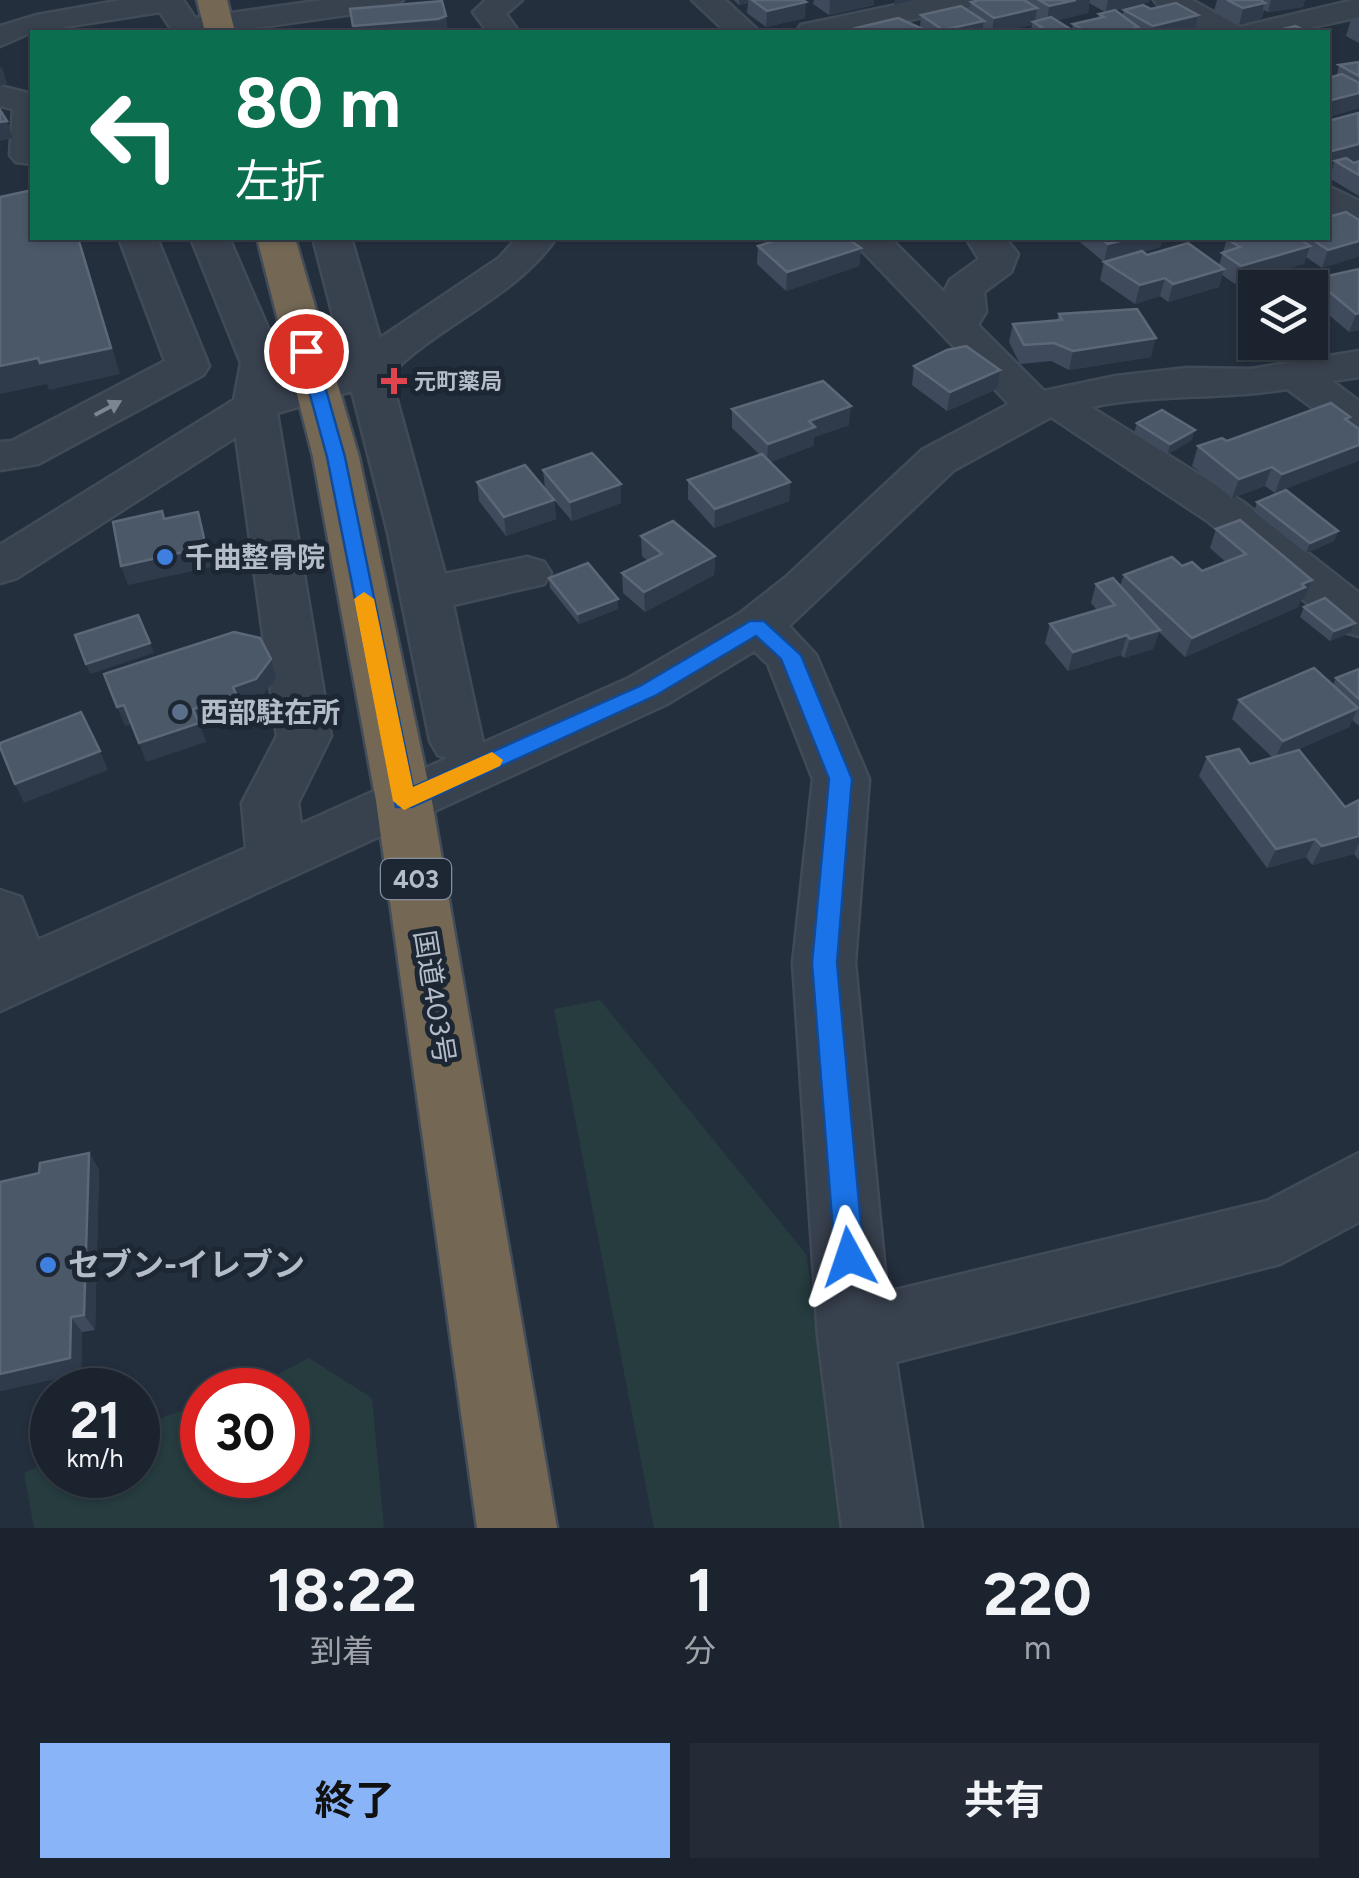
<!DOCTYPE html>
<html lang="ja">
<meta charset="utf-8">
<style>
:root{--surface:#1b232e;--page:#242b36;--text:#f1f3f6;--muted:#a0a4aa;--line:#39404a;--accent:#8ab4f8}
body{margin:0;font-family:Figtree,"Noto Sans JP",sans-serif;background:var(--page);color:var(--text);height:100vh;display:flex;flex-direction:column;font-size:38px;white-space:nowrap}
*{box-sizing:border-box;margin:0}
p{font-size:32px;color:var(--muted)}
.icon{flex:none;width:55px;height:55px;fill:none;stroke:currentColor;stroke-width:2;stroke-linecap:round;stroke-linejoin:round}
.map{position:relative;height:1528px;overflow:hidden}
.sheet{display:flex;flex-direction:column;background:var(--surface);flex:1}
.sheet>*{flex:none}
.top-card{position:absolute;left:30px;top:30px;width:1300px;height:210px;border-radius:0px;box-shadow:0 2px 8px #0004,0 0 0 2px var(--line);background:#0b6e4f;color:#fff;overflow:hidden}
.controls{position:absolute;left:1238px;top:270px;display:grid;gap:20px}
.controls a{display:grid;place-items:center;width:90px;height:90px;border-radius:0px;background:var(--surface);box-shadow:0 2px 8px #0004,0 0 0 2px var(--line);font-size:50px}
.speed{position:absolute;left:30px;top:1368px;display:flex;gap:20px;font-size:50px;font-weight:700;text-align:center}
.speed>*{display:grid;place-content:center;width:130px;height:130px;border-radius:50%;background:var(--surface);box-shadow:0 2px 8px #0004,0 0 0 2px var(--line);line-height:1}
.speed small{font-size:25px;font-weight:400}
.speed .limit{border:15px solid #d22;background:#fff;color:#111}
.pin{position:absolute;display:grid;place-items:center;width:85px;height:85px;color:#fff;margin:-42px;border:5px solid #fff;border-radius:50%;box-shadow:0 2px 10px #0007}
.me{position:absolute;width:110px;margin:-55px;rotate:355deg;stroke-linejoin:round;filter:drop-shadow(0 0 8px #0008)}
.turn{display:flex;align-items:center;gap:35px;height:210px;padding:0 40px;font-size:45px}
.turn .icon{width:130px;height:130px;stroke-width:2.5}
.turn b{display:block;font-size:70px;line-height:85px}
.eta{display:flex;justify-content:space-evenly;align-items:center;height:170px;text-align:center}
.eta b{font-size:60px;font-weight:700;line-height:70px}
.cta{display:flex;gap:20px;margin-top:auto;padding:20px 40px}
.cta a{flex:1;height:115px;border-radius:0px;background:var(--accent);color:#111;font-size:40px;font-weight:700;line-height:115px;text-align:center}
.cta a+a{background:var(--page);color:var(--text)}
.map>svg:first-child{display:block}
.green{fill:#263c3f}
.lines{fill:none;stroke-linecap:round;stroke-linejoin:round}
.minor-casing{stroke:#414a57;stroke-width:5}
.highway-casing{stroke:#434c59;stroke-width:5}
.minor{fill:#38414e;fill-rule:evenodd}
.highway{fill:#746855;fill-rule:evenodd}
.wall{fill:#3f4b5c;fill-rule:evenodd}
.shaded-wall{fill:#2f3b4b}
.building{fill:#4b5868;stroke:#5c6777;stroke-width:2.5}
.oneway{fill:#7c8592}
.route{fill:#1a73e8;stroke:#114b97;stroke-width:2.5}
.slow{fill:#f59e0b}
.health-dot{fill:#e0444e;stroke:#1d2633;stroke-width:4}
.shop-dot{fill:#3f7fe0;stroke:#1d2633;stroke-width:4}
.service-dot{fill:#5c6f8a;stroke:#1d2633;stroke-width:4}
.labels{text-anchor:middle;stroke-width:10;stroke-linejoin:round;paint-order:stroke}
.far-poi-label{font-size:22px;font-weight:bold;fill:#b4bcc9;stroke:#1d2633;text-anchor:start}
.shield{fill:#1d2633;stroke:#878f9c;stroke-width:2.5}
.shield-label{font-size:25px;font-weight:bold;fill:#b4bcc9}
.poi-label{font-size:28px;font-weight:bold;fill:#b4bcc9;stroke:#1d2633;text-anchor:start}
.street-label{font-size:28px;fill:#b4bcc9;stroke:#1d2633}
.near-poi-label{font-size:32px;font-weight:bold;fill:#b4bcc9;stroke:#1d2633;text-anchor:start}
</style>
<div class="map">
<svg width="1359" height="1528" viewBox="0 0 1359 1528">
<rect width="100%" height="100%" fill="#242f3e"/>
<!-- green -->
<g class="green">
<polygon points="600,1000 806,1254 850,1528 654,1528 554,1009"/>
<polygon points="309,1358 372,1398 384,1528 34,1528 24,1473 52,1460 52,1475 138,1475 138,1426 202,1404 202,1475 288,1475 288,1390 246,1390"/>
</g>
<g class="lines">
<!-- minor casing -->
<g class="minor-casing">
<g id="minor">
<polygon points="122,0 183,0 195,18 324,0 403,0 388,9 226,32 173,32 160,12 32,32 0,46 0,26 37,15"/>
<polygon points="486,0 522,0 506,14 519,32 488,32 473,12"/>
<polygon points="692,0 725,0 760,32 726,32"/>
<polygon points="920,0 978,0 974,6 854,32 796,32 801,25"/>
<path d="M1154,0H1192L1240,27L1354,0H1359V17C1304,30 1193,55 1154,0Z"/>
<polygon points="0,86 32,94 32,164 16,162 10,155 13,109 0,106"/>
<polygon points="1328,186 1359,201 1359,229 1328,213"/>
<polygon points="119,238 157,238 209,366 203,375 38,464 0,470 0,442 12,441 165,361"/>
<path d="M191,238H229L283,363L279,385L346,366L313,238H351L380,338L499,258L517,238H556C515,298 440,323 390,375L445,574L527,557L544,562L551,573L544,584L453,605L483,743L629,678L739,614L786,577L922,450L1009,404L850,238H890L944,292L950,280L979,259L966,238H1005L1018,254L1011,272L984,292L986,312L978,325L1044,391L1116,376L1187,368L1251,369L1359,351V377L1332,381L1359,401V434L1343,430L1287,389C1222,400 1156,393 1091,407L1243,502L1359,593V636L1341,631L1209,522L1051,417L954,470L789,626L816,655L869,779L855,963L887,1292L1267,1201L1359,1153V1222L1280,1264L896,1362L922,1528H842L818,1336L793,963L813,779L768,664L754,651L667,704L0,1011V890L21,897L38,940L246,848L242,803L277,736L236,437L17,578L0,583V545L234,400L241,363ZM352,391L388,533L430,741L438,755L448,758L301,824L298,803L331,736L277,413Z"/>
</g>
</g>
<!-- highway casing -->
<g class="highway-casing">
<g id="highway">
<polygon points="197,0 227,0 235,32 205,32"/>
<polygon points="257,238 295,238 359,457 432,801 557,1528 477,1528 376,801 313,457"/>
</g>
</g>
<!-- minor -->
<use href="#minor" class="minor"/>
<!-- highway -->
<use href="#highway" class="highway"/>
</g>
<!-- wall -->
<g class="wall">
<polygon points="734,0 803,0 805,18 766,27 747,13 748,3 739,5"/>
<polygon points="814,0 874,0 874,5 829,15 813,4"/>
<path d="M980,0H1149V2L1115,10L1122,16L1124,10L1194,32H1022L1031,30L1032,25L998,32H989L983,28L982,32H856V28H920L921,15L969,12L971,2ZM1089,3L1105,12L1099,14L1098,18L1073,24L1072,30L1056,20L1088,13Z"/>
<polygon points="1217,0 1305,0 1303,7 1268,12 1264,10 1261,19 1239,25 1214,11"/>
<polygon points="1359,18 1359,43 1346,36 1351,20"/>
<polygon points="1359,62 1359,108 1328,117 1339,65"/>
<polygon points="1328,121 1352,162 1359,161 1359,196 1329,178 1333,167 1328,168"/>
<polygon points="1346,212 1322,268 1306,257 1304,264 1235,284 1222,275 1219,287 1168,302 1160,296 1135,304 1100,280 1104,262 1076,239 1076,238 1163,238 1160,247 1143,252 1147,255 1219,265 1227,239 1328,238"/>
<polygon points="758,246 861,248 859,266 786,291 757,264"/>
<polygon points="1359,269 1359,330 1349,332 1310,299 1310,292 1314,279"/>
<polygon points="1059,314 1151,357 1069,370 1051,361 1020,364 1009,342 1013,324 1057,320"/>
<polygon points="914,366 997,389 947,411 912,385"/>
<polygon points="732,409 849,425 814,437 813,446 770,462 790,482 789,501 714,528 688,499 688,480 760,455 732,428"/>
<polygon points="1350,417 1348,421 1275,493 1265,486 1232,498 1192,466 1198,446"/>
<polygon points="1137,423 1192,440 1168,454 1134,433"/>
<polygon points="543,470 621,503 572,521 554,500 556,519 506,536 479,501 477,482 545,488"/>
<polygon points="1257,502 1338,531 1334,541 1306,553 1254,512"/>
<polygon points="1216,529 1304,599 1300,601 1298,607 1185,657 1159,632 1153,649 1124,658 1121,655 1068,671 1045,643 1050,624 1097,610 1091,603 1096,584 1120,586 1124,575 1182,566 1202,571 1226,562 1210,548"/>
<polygon points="641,536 715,556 714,575 645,612 623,593 622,573 648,561 642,556"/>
<polygon points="549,578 618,609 579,624 550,588"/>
<polygon points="1304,607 1351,632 1330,641 1300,617"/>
<polygon points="1359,669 1359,726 1352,720 1349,727 1294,751 1345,807 1359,800 1359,860 1354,854 1312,865 1306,857 1267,868 1199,776 1207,757 1250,764 1272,757 1232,719 1239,700 1333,685 1336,678"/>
<polygon points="89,1153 99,1170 95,1330 82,1332 81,1373 0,1391 0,1182 39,1173"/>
</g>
<!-- shaded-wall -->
<g class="shaded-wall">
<polygon points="739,0 748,0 748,3 739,5"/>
<polygon points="830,0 874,0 874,5 829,15"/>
<polygon points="895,0 917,0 894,5"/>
<polygon points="1076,0 1090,0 1088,13 1047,23 1049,6"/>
<polygon points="1108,0 1149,0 1149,2 1105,13"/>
<polygon points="1256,0 1265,0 1261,19 1239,25 1243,8"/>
<polygon points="1271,0 1305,0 1303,7 1268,12"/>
<polygon points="806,2 805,18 766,27 767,11"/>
<polygon points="1037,8 1035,23 1033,22 1032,25 998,32 992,32 994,18"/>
<polygon points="1198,15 1194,32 1152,32 1153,26"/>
<polygon points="446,16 448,32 354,32 353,26"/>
<polygon points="984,21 982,32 943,32 943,30"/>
<polygon points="2,67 7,84 0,86 0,68"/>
<polygon points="1359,93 1359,108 1328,117 1328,101"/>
<polygon points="7,121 13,138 0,141 0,122"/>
<polygon points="1359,144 1359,160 1342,164 1335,161 1333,167 1328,168 1332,151"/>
<polygon points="79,238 120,374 49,390 47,384 0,394 0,366 38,358"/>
<polygon points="1132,238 1163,238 1160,247 1104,262 1108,244"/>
<polygon points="1359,241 1359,257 1322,268 1328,250"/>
<polygon points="1310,246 1304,264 1235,284 1241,266"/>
<polygon points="861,248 859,266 786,291 787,272"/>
<polygon points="1224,269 1219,287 1168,302 1173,284"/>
<polygon points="1165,278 1160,296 1135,304 1140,285"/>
<polygon points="1359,313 1359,330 1349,332 1356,314"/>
<polygon points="1156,338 1151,357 1069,370 1073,351"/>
<polygon points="1000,370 997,389 947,411 950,392"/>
<polygon points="851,406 849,425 814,437 813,446 767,463 768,444 809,421"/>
<polygon points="1195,430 1192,440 1168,454 1170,444"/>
<polygon points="1359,445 1359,461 1275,493 1282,474"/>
<polygon points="1272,467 1265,486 1232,498 1239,479"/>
<polygon points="790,482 789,501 714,528 715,509"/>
<polygon points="621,484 621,503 572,521 570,502"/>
<polygon points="554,500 556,519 506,536 504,517"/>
<polygon points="198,512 212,567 128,585 121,566"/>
<polygon points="1338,531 1334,541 1306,553 1310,543"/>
<polygon points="715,556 714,575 645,612 644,592"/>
<polygon points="1312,580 1304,599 1300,601 1298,607 1185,657 1192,638"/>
<polygon points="618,599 618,609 579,624 578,614"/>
<polygon points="1355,623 1351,632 1330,641 1334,631"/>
<polygon points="1160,630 1153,649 1124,658 1130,639"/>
<polygon points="1127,635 1121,655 1068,671 1073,652"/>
<polygon points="150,643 154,653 90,674 86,664"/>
<polygon points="271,659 276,678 261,698 240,705 244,718 201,728 206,742 146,762 139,743 233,687"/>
<polygon points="124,705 132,724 125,726 117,707"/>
<polygon points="1358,708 1349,727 1275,760 1283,741"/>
<polygon points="100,751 108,770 24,803 15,784"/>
<polygon points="1359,836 1359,843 1354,854 1312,865 1322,846"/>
<polygon points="1315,839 1306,857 1267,868 1276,849"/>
<polygon points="89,1153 99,1170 95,1330 84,1315"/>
<polygon points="71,1317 82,1332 81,1373 0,1391 0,1374"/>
</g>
<!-- building -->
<g class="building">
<polygon points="752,0 803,0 806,2 767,11"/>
<polygon points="980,0 1024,0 1037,8 994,18 971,2"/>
<polygon points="1039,0 1076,0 1049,6"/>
<polygon points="1227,0 1261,0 1265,3 1243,8"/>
<polygon points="442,1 446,16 438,19 353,26 350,9"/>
<polygon points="1176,3 1198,15 1153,26 1124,10 1143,5 1151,9"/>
<polygon points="961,6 984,21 943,30 921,15"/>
<polygon points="1115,10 1138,27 1121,32 1087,32 1073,24 1104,17 1099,14"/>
<polygon points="1051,17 1075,32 1022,32 1043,28 1033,22"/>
<polygon points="898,18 927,31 921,32 863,32 856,28"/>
<polygon points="1295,26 1308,32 1271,32"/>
<polygon points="1359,62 1359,76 1339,65"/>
<polygon points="1342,74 1359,83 1359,93 1328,101 1328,78"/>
<polygon points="0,110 7,121 0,122"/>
<polygon points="1358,113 1359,144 1332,151 1328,150 1328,121"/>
<polygon points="1346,158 1354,163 1359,161 1359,175 1335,161"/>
<polygon points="32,190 32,238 78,238 111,348 40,363 38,358 0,366 0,197"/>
<polygon points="1346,212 1359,220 1359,241 1328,250 1310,238 1328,238 1328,217"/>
<polygon points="783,238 847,238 861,248 787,272 758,246"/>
<polygon points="1100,238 1132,238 1108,244"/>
<polygon points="1231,238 1298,238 1310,246 1241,266 1222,253 1240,247 1227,239"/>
<polygon points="1188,243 1224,269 1173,284 1165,278 1140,285 1104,262 1142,251 1147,255"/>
<polygon points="1359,269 1359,313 1356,314 1314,279"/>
<polygon points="1137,309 1156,338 1073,351 1054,343 1024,345 1013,324 1062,320 1059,314"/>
<polygon points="966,346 1000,370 950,392 914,366 947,350"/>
<polygon points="823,381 851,406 809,421 815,427 768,444 732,409"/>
<polygon points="1331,403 1350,417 1345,419 1359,429 1359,445 1282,474 1272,467 1239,479 1198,446 1222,438 1227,441"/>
<polygon points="1162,410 1195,430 1170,444 1137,423"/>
<polygon points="592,453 621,484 570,502 543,470"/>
<polygon points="762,454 790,482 715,509 688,480"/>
<polygon points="525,465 554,500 504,517 477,482"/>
<polygon points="1286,490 1338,531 1310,543 1257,502"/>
<polygon points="162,511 164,519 198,512 206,547 121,566 113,522"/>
<polygon points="1240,520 1312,580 1302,584 1305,587 1192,638 1124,575 1172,557 1182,566 1192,562 1202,571 1246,554 1216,529"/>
<polygon points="673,521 715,556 644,592 622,573 662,554 641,536"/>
<polygon points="588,563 618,599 578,614 549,578"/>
<polygon points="1113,578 1160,630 1130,639 1127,635 1073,652 1050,624 1115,605 1096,584"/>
<polygon points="1325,598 1355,623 1334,631 1304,607"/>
<polygon points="138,615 150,643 86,664 75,635"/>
<polygon points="234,632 260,638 271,659 256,679 233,687 238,699 193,709 199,723 139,743 124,705 117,707 104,674"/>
<polygon points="1314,668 1358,708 1283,741 1239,700"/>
<polygon points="1359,669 1359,699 1336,678"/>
<polygon points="81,712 100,751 15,784 0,747 0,743"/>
<polygon points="1239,749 1250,764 1299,750 1345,807 1359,800 1359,836 1322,846 1315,839 1276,849 1207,757"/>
<polygon points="89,1153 84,1315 71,1317 70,1358 0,1374 0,1182 39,1173 40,1163"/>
</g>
<!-- one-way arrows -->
<defs><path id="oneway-solid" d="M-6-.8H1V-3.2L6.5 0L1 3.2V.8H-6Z" transform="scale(2.5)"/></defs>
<use class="oneway" href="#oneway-solid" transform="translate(108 408) rotate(-28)"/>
<!-- route -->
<polygon class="route" points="306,346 315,351 345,457 413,787 640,686 750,621 764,621 801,655 852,779 837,963 864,1257 860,1267 849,1271 839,1267 835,1257 812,963 829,779 781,659 756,636 655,696 412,807 396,807 327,457 298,351"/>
<!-- slow -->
<polygon class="slow" points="364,592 374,599 413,787 492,752 503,760 500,766 404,810 393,801 354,599"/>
<!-- markers -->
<path class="health-dot" d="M389 366h10v10h10v10h-10v10h-10v-10h-10v-10h10z"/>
<g class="shop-dot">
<circle cx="165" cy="557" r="10"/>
<circle cx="48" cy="1265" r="10"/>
</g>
<circle class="service-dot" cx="180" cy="712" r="10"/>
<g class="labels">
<!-- far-poi labels -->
<g class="far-poi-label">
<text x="414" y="389">元町薬局</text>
</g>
<!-- shield labels -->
<rect class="shield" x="381" y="859" width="70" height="40" rx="8"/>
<g class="shield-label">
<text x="416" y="888">403</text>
</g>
<!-- poi labels -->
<g class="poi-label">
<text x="185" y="567">千曲整骨院</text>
<text x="200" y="722">西部駐在所</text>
</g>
<!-- street labels -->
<g class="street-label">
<text transform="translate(435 997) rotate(81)" y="10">国道403号</text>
</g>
<!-- near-poi labels -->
<g class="near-poi-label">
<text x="68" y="1276">セブン-イレブン</text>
</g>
</g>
</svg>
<div class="controls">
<a><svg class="icon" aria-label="layers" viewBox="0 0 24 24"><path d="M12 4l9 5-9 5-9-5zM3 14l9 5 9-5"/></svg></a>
</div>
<div class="speed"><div>21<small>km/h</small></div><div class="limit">30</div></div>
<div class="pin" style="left:306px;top:351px;background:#d93025"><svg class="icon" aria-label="arrive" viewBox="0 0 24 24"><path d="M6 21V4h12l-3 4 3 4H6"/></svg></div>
<svg class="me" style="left:849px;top:1257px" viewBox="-20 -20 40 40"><path d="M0-17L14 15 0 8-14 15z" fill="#1a73e8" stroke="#fff" stroke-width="4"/></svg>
<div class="top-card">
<div class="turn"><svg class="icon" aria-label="left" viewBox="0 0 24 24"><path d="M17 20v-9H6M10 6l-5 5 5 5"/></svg><div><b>80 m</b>左折</div></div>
</div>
</div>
<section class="sheet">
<div class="eta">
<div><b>18:22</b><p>到着</p></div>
<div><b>1</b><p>分</p></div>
<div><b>220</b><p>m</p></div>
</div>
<div class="cta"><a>終了</a><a>共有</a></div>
</section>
